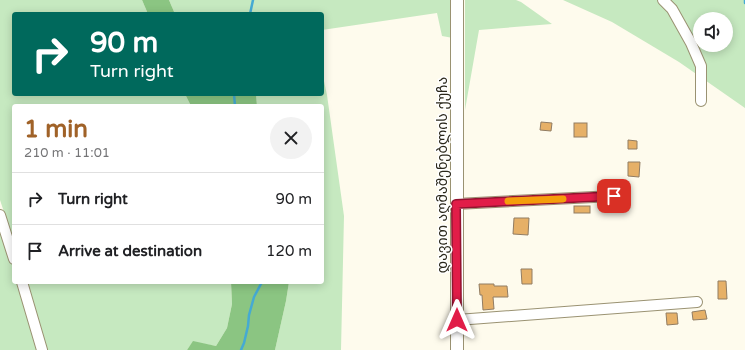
<!DOCTYPE html>
<meta charset="utf-8">
<style>
:root{--surface:#fff;--page:#f2f2f2;--text:#202124;--muted:#757577;--line:#e0e0e0;--accent:#a06228}
body{margin:0;font-family:"Varela Round","Noto Sans Georgian",sans-serif;background:var(--page);color:var(--text);height:100vh;display:flex;flex-direction:column;font-size:15px;white-space:nowrap}
*{box-sizing:border-box;margin:0}
p{font-size:13px;color:var(--muted)}
.icon{flex:none;width:22px;height:22px;fill:none;stroke:currentColor;stroke-width:2;stroke-linecap:round;stroke-linejoin:round}
.map{position:relative;flex:1;overflow:hidden}
.sheet{position:absolute;left:12px;top:104px;width:312px;height:180px;display:flex;flex-direction:column;background:var(--surface);border-radius:4px;box-shadow:0 2px 10px #0003}
.sheet>*{flex:none}
.banner{position:absolute;left:12px;top:12px;width:312px;height:84px;border-radius:4px;box-shadow:0 2px 10px #0003;background:#00695c;color:#fff;overflow:hidden}
.tools{position:absolute;left:693px;top:12px;display:grid;gap:8px}
.tools a{display:grid;place-items:center;width:40px;height:40px;border-radius:50%;background:var(--surface);box-shadow:0 2px 10px #0003;font-size:20px}
.pin{position:absolute;display:grid;place-items:center;width:34px;height:34px;color:#fff;margin:-17px;border-radius:8px;box-shadow:0 2px 6px #0006}
.me{position:absolute;width:44px;margin:-22px;rotate:0deg;stroke-linejoin:round;filter:drop-shadow(0 0 3px #0008)}
.turn{display:flex;align-items:center;gap:14px;height:84px;padding:0 12px;font-size:18px}
.turn .icon{width:52px;height:52px;stroke-width:2.5}
.turn b{display:block;font-size:28px;line-height:34px}
.round{display:grid;place-items:center;flex:none;width:42px;height:42px;border-radius:21px;background:var(--page)}
.summary{display:flex;align-items:center;justify-content:space-between;height:68px;padding:0 12px}
h1{font-size:24px;font-weight:800;line-height:30px;color:var(--accent)}
ul{padding:0;list-style:none}
li{display:flex;align-items:center;gap:12px;height:52px;padding:0 12px;border-top:1px solid var(--line)}
li div{flex:1}
li b{display:block;font-size:15px}
li em{font-style:normal}
.map>svg:first-child{display:block}
.green{fill:#c6e9c0;fill-rule:evenodd}
.forest{fill:#8bc582}
.lines{fill:none;stroke-linecap:round;stroke-linejoin:round}
.stream{stroke:#45aad3;stroke-width:2.5}
.building{fill:#e6b067;stroke:#917c62}
.minor-casing{stroke:#9a9272;stroke-width:12}
.tertiary-casing{stroke:#9a9272;stroke-width:14}
.minor{stroke:#fff;stroke-width:10}
.tertiary{stroke:#fff;stroke-width:12}
.route-casing{stroke:#92132f;stroke-width:10}
.route{stroke:#e11d48;stroke-width:7}
.slow{stroke:#f59e0b;stroke-width:7}
.labels{text-anchor:middle;stroke-width:3;stroke-linejoin:round;paint-order:stroke}
.street-label{font-size:14px;fill:#2b281b;stroke:#fff}
</style>
<div class="map">
<svg width="745" height="350" viewBox="0 0 745 350">
<rect width="100%" height="100%" fill="#fefbed"/>
<!-- green -->
<g class="green">
<polygon points="0,0 142,0 148,14 14,14 14,94 185,94 191,106 14,106 14,242 0,200"/>
<polygon points="169,0 453,0 453,38 442,36 437,13 322,30 322,14 175,14"/>
<polygon points="465,0 516,0 521,2 552,24 479,30 465,110"/>
<path d="M563,0H745V108L679,62L612,22ZM700,19H726V45H700Z"/>
<polygon points="322,72 327,95 344,216 341,350 275,350 286,301 289,282 322,282 322,106 257,106 256,94 322,94"/>
<polygon points="0,226 14,268 14,282 19,282 40,350 0,350"/>
<polygon points="27,282 231,282 232,304 227,328 216,346 193,342 187,350 47,350"/>
</g>
<!-- forest -->
<g class="forest">
<polygon points="142,0 169,0 175,14 148,14"/>
<polygon points="185,94 256,94 257,106 191,106"/>
<polygon points="231,282 289,282 286,301 275,350 187,350 193,341 216,346 227,328 232,304"/>
</g>
<g class="lines">
<!-- stream -->
<g class="stream">
<polyline points="745,0 745,3"/>
<polyline points="250,14 253,0"/>
<polyline points="234,94 235,106"/>
<polyline points="241,350 244,343 248,326 249,315 254,297 262,282"/>
</g>
</g>
<!-- building -->
<g class="building">
<polygon points="541,122 552,123 551,131 540,130"/>
<rect x="574" y="123" width="13" height="14"/>
<polygon points="628,140 637,141 637,149 628,149"/>
<polygon points="628,162 640,162 639,177 628,176"/>
<rect x="574" y="206" width="16" height="7"/>
<polygon points="514,218 529,218 528,235 513,234"/>
<polygon points="521,269 532,269 532,284 522,284"/>
<polygon points="718,281 726,281 727,299 718,299"/>
<polygon points="479,284 494,284 494,286 507,286 508,297 493,297 494,309 483,310 482,295 480,295"/>
<polygon points="705,310 707,319 693,320 692,312"/>
<polygon points="666,313 677,313 678,324 667,325"/>
</g>
<g class="lines">
<!-- minor casing -->
<g class="minor-casing">
<g id="minor">
<polyline points="663,0 672,9 691,43 701,66 701,101"/>
<polyline points="456,204 614,196"/>
<polyline points="0,215 14,259"/>
<polyline points="22,282 42,350"/>
<polyline points="457,320 697,302"/>
</g>
</g>
<!-- tertiary casing -->
<g class="tertiary-casing">
<polyline id="tertiary" points="457,350 457,0"/>
</g>
<!-- minor -->
<use href="#minor" class="minor"/>
<!-- tertiary -->
<use href="#tertiary" class="tertiary"/>
</g>
<g class="lines">
<!-- route casing -->
<g class="route-casing">
<polyline id="route" points="457,320 456,204 614,196"/>
</g>
<!-- route -->
<use href="#route" class="route"/>
<!-- slow -->
<polyline class="slow" points="508,201 563,199"/>
</g>
<g class="labels">
<!-- street labels -->
<g class="street-label">
<text transform="translate(442 175) rotate(-90)" y="5">დავით აღმაშენებლის ქუჩა</text>
</g>
</g>
</svg>
<div class="tools">
<a><svg class="icon" aria-label="sound" viewBox="0 0 24 24"><path d="M4 9h4l5-4v14l-5-4H4zM17 9q2 3 0 6"/></svg></a>
</div>
<div class="pin" style="left:614px;top:196px;background:#d93025"><svg class="icon" aria-label="arrive" viewBox="0 0 24 24"><path d="M6 21V4h12l-3 4 3 4H6"/></svg></div>
<svg class="me" style="left:457px;top:320px" viewBox="-20 -20 40 40"><path d="M0-17L14 15 0 8-14 15z" fill="#e11d48" stroke="#fff" stroke-width="4"/></svg>
<div class="banner">
<div class="turn"><svg class="icon" aria-label="right" viewBox="0 0 24 24"><path d="M7 20v-9h11M14 6l5 5-5 5"/></svg><div><b>90 m</b>Turn right</div></div>
</div>
<section class="sheet">
<div class="summary"><div><h1>1 min</h1><p>210 m · 11:01</p></div><a class="round"><svg class="icon" aria-label="close" viewBox="0 0 24 24"><path d="M6 6l12 12M18 6L6 18"/></svg></a></div>
<ul>
<li><svg class="icon" aria-label="right" viewBox="0 0 24 24"><path d="M7 20v-9h11M14 6l5 5-5 5"/></svg><div><b>Turn right</b></div><em>90 m</em></li>
<li><svg class="icon" aria-label="arrive" viewBox="0 0 24 24"><path d="M6 21V4h12l-3 4 3 4H6"/></svg><div><b>Arrive at destination</b></div><em>120 m</em></li>
</ul>
</section>
</div>
